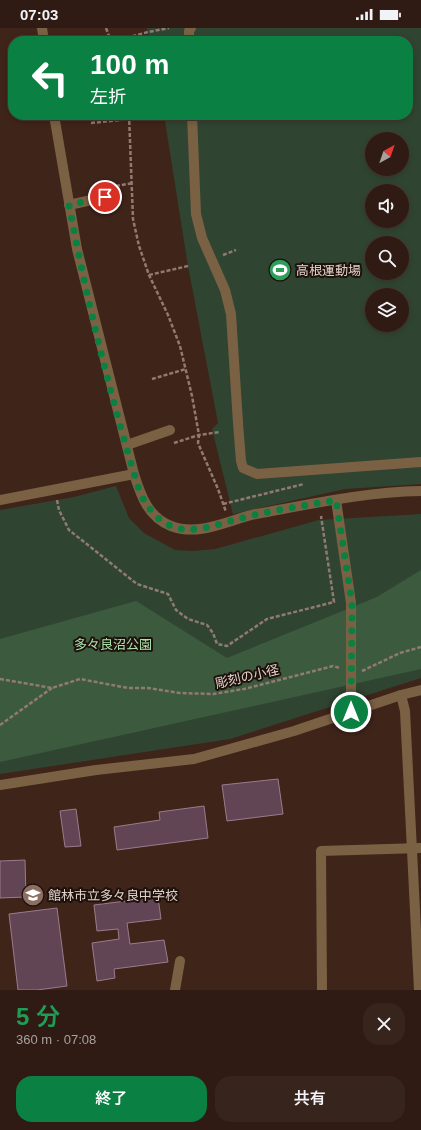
<!DOCTYPE html>
<html lang="ja">
<meta charset="utf-8">
<style>
:root{--surface:#2f1b14;--page:#37241d;--text:#f1f3f6;--muted:#a7a1a0;--line:#4a3934;--accent:#0b8043}
body{margin:0;font-family:Arial,"Noto Sans JP",sans-serif;background:var(--page);color:var(--text);height:100vh;display:flex;flex-direction:column;font-size:15px;white-space:nowrap}
*{box-sizing:border-box;margin:0}
p{font-size:13px;color:var(--muted)}
.icon{flex:none;width:22px;height:22px;fill:none;stroke:currentColor;stroke-width:2;stroke-linecap:round;stroke-linejoin:round}
.map{position:relative;height:962px;overflow:hidden}
.drawer{display:flex;flex-direction:column;background:var(--surface);flex:1}
.drawer>*{flex:none}
.banner{position:absolute;left:8px;top:8px;width:405px;height:84px;border-radius:16px;box-shadow:0 2px 6px #0003,0 0 0 1px var(--line);background:#0b8043;color:#fff;overflow:hidden}
.needle{width:26px;rotate:40deg}
.buttons{position:absolute;left:365px;top:104px;display:grid;gap:8px}
.buttons a{display:grid;place-items:center;width:44px;height:44px;border-radius:50%;background:var(--surface);box-shadow:0 2px 6px #0003,0 0 0 1px var(--line);font-size:20px}
.pin{position:absolute;display:grid;place-items:center;width:34px;height:34px;color:#fff;margin:-17px;border:2px solid #fff;border-radius:50%;box-shadow:0 1px 4px #0007}
.me{position:absolute;width:44px;margin:-22px;rotate:0deg;stroke-linejoin:round;filter:drop-shadow(0 0 3px #0008)}
.turn{display:flex;align-items:center;gap:14px;height:84px;padding:0 16px;font-size:18px}
.turn .icon{width:52px;height:52px;stroke-width:2.5}
.turn b{display:block;font-size:28px;line-height:34px}
.round{display:grid;place-items:center;flex:none;width:42px;height:42px;border-radius:16px;background:var(--page)}
.summary{display:flex;align-items:center;justify-content:space-between;height:68px;padding:0 16px}
h1{font-size:24px;font-weight:600;line-height:30px;color:#1e9e55}
.primary-button{display:flex;gap:8px;margin-top:auto;padding:8px 16px}
.primary-button a{flex:1;height:46px;border-radius:16px;background:var(--accent);color:#fff;font-size:16px;font-weight:600;line-height:46px;text-align:center}
.primary-button a+a{background:var(--page);color:var(--text)}
.status{display:flex;justify-content:space-between;align-items:center;height:28px;padding:0 20px;background:var(--surface);direction:ltr}
.status svg{height:11px;fill:currentColor}
.map>svg:first-child{display:block}
.green{fill:#304531;fill-rule:evenodd}
.forest{fill:#3c5b3e}
.building{fill:#624555;stroke:#9a7b8b}
.lines{fill:none;stroke-linecap:round;stroke-linejoin:round}
.path{stroke:#917a72;stroke-width:2.5;stroke-dasharray:4 2;stroke-linecap:butt}
.minor{stroke:#7b6144;stroke-width:10}
.route{stroke:#0b8043;stroke-width:7;stroke-dasharray:0 12.6}
.labels{text-anchor:middle;stroke-width:4;stroke-linejoin:round;paint-order:stroke}
.poi-label{font-size:13px;fill:#e3d0ca;stroke:#1d110c;text-anchor:start}
.park-label{font-size:13px;fill:#abe2ae;stroke:#1d110c}
.street-label{font-size:13px;fill:#e3d0ca;stroke:#1d110c}
</style>
<div class="status"><b>07:03</b><svg viewBox="0 0 49 12"><path d="M0 12V9h3v3zM5 12V6h3v6zM10 12V3h3v9zM15 12V0h3v12zM26 1h20v11H26zM47 4h2v5h-2z"/></svg></div>
<div class="map">
<svg width="421" height="962" viewBox="0 0 421 962">
<rect width="100%" height="100%" fill="#3f241a"/>
<!-- green -->
<g class="green">
<path d="M147,0H421V456L345,461L233,486L212,401L218,395L188,238L164,87H408V13H149ZM372,111H402V141H372ZM372,163H402V193H372ZM372,215H402V245H372ZM372,267H402V297H372Z"/>
<polygon points="116,458 129,490 144,505 175,522 193,523 215,521 319,492 421,486 421,650 230,711 0,746 0,482 74,469"/>
</g>
<!-- forest -->
<polygon class="forest" points="421,542 421,641 0,734 0,611 136,573 227,630 377,569"/>
<!-- building -->
<g class="building">
<polygon points="278,751 283,786 227,793 222,757"/>
<polygon points="204,778 208,810 117,822 114,799 160,792 159,784"/>
<polygon points="76,781 81,818 65,819 60,783"/>
<polygon points="25,832 26,869 0,870 0,833"/>
<polygon points="158,869 161,891 127,895 130,916 164,912 168,934 114,941 115,950 97,953 92,915 119,911 118,901 97,903 94,877"/>
<polygon points="57,880 67,958 37,962 18,962 9,886"/>
</g>
<g class="lines">
<!-- path -->
<g class="path">
<polyline points="106,0 111,13"/>
<polyline points="115,13 148,4 169,0"/>
<polyline points="129,87 133,191 139,218 149,247 168,287 180,318 192,368 199,407 198,415 218,461 226,484"/>
<polyline points="91,95 130,91"/>
<polyline points="110,159 133,155"/>
<polyline points="223,227 236,222"/>
<polyline points="149,247 188,238"/>
<polyline points="152,351 186,341"/>
<polyline points="174,415 199,407 220,404"/>
<polyline points="57,472 59,482 69,502 137,556 168,566 176,582 188,591 207,597 213,605 217,616 227,618 267,591 334,574 321,488"/>
<polyline points="223,476 304,456"/>
<polyline points="362,643 400,625 421,619"/>
<polyline points="0,651 52,660 80,651 128,660 148,660 180,665 213,666 244,661 333,638 340,640"/>
<polyline points="0,697 52,660"/>
</g>
<!-- minor -->
<g class="minor">
<polyline points="42,0 44,13"/>
<polyline points="189,13 189,3 191,0"/>
<path d="M54,87L77,221L134,446C141,468 148,489 171,498C200,509 228,492 256,486C311,476 365,464 421,463"/>
<polyline points="192,87 196,186 202,210 225,262 231,286 238,395 241,433 243,440 257,446 421,434"/>
<polyline points="69,177 105,169"/>
<polyline points="127,417 170,402"/>
<polyline points="0,472 134,446"/>
<polyline points="336,472 351,575 351,684"/>
<polyline points="401,667 405,683 419,962"/>
<polyline points="0,757 96,742 194,731 294,703 401,667 421,662"/>
<polyline points="175,962 180,933"/>
<polyline points="322,962 321,823 421,820"/>
</g>
</g>
<g class="lines">
<!-- route -->
<path class="route" d="M105,169L69,177C87,274 111,371 140,465C170,523 207,497 254,487C281,481 309,477 336,472L352,575L351,684"/>
</g>
<!-- icons -->
<defs>
<g id="stadium-disc" transform="scale(1.15)"><circle r="9.5" fill="#2e9e5b" stroke="#1d110c"/><path d="M0-5a6.5 5 0 1 0 0 10a6.5 5 0 1 0 0-10ZM-3.5-1.8h7v3.6h-7Z" fill="#fff"/></g>
<g id="school-disc" transform="scale(1.15)"><circle r="9.5" fill="#8d6e63" stroke="#1d110c"/><path d="M0-5L7-2L0 1L-7-2ZM-4 1L0 2.5L4 1V4Q0 6-4 4Z" fill="#fff"/></g>
</defs>
<g fill-rule="evenodd">
<use href="#stadium-disc" x="280" y="242"/>
<use href="#school-disc" x="33" y="867"/>
</g>
<g class="labels">
<!-- poi labels -->
<g class="poi-label">
<text x="296" y="247">高根運動場</text>
<text x="48" y="872">館林市立多々良中学校</text>
</g>
<!-- park labels -->
<g class="park-label">
<text x="113" y="621">多々良沼公園</text>
</g>
<!-- street labels -->
<g class="street-label">
<text transform="translate(247 648) rotate(-13)" y="5">彫刻の小径</text>
</g>
</g>
</svg>
<div class="buttons">
<a><svg class="needle" viewBox="-14 -14 28 28"><path d="M0-13l5 13h-10z" fill="#e53935"/><path d="M0 13l5-13h-10z" fill="#a7a1a0"/></svg></a>
<a><svg class="icon" aria-label="sound" viewBox="0 0 24 24"><path d="M4 9h4l5-4v14l-5-4H4zM17 9q2 3 0 6"/></svg></a>
<a><svg class="icon" aria-label="search" viewBox="0 0 24 24"><circle cx="10" cy="10" r="6"/><path d="M15 15l6 6"/></svg></a>
<a><svg class="icon" aria-label="layers" viewBox="0 0 24 24"><path d="M12 4l9 5-9 5-9-5zM3 14l9 5 9-5"/></svg></a>
</div>
<div class="pin" style="left:105px;top:169px;background:#d93025"><svg class="icon" aria-label="arrive" viewBox="0 0 24 24"><path d="M6 21V4h12l-3 4 3 4H6"/></svg></div>
<svg class="me" style="left:351px;top:684px" viewBox="-20 -20 40 40"><circle r="17" fill="#0b8043" stroke="#fff" stroke-width="3"/><path d="M0-11L8 9 0 5-8 9z" fill="#fff"/></svg>
<div class="banner">
<div class="turn"><svg class="icon" aria-label="left" viewBox="0 0 24 24"><path d="M17 20v-9H6M10 6l-5 5 5 5"/></svg><div><b>100 m</b>左折</div></div>
</div>
</div>
<section class="drawer">
<div class="summary"><div><h1>5 分</h1><p>360 m · 07:08</p></div><a class="round"><svg class="icon" aria-label="close" viewBox="0 0 24 24"><path d="M6 6l12 12M18 6L6 18"/></svg></a></div>
<div class="primary-button"><a>終了</a><a>共有</a></div>
</section>
